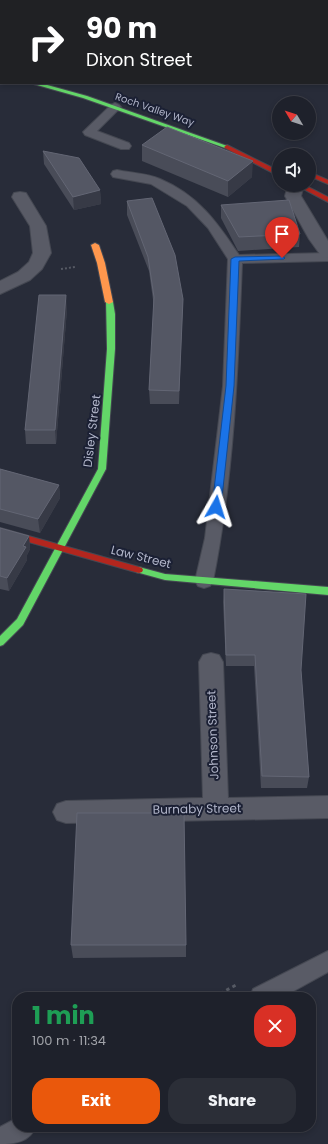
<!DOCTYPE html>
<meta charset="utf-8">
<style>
:root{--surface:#1e212b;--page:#2b2e37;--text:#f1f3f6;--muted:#a1a3a9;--line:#3c3e47;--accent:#ea580c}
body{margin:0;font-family:Poppins,sans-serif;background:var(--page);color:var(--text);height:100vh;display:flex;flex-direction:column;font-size:15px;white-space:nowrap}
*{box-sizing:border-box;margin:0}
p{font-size:13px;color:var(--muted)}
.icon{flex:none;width:22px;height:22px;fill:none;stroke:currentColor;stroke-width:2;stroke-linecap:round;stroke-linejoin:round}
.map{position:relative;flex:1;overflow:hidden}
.drawer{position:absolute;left:12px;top:992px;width:304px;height:140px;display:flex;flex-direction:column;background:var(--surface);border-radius:16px;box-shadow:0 2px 6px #0003,0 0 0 1px var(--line)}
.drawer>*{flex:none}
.guide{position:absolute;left:0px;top:0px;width:328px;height:84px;box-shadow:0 2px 6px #0003,0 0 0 1px var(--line);background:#202124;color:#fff;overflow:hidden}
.needle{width:26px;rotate:309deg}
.controls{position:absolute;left:272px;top:96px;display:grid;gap:8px}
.controls a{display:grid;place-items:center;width:44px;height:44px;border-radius:50%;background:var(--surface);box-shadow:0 2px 6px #0003,0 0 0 1px var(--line);font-size:20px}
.pin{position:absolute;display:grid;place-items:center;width:34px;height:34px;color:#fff;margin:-41px -17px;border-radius:50% 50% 50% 0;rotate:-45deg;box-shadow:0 0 4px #0007}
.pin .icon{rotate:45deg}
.me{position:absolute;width:44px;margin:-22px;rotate:6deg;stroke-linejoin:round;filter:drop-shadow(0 0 3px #0008)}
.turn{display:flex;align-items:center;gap:14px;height:84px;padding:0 20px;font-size:18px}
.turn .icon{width:52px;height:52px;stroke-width:2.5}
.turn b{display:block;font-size:28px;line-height:34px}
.round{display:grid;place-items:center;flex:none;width:42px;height:42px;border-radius:16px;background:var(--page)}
.headline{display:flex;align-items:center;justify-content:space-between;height:68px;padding:0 20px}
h1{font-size:24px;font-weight:700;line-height:30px;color:#1e9e55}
.primary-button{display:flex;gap:8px;margin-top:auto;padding:8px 20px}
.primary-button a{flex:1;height:46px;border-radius:16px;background:var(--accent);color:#fff;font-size:16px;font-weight:700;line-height:46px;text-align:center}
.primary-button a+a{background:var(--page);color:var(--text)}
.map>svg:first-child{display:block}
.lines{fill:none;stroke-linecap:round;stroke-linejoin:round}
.lane-casing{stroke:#454852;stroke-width:2}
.street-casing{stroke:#454852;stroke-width:2}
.fast-casing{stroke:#454852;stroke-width:2}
.slow-casing{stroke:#454852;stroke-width:2}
.jam-casing{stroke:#454852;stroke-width:2}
.path-far1{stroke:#565a64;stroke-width:2;stroke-dasharray:2 2;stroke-linecap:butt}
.path{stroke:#565a64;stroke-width:3;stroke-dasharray:3.5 3.5;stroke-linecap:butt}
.lane{fill:#595b66;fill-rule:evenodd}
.street{fill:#595b66;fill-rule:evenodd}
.fast{fill:#63d668;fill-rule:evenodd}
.slow{fill:#ff974d;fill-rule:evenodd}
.jam{fill:#b3261e;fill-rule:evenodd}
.wall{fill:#494c58}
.shaded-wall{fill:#373a46}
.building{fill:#545764;stroke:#636674}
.route{fill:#1a73e8;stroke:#114b97}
.labels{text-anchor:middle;stroke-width:4;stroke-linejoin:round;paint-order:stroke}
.far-street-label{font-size:10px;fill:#b2b6ca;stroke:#1b2034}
.street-label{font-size:12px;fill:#b2b6ca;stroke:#1b2034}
</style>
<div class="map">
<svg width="328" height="1144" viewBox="0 0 328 1144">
<rect width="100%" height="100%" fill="#282c39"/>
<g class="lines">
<!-- lane casing -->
<g class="lane-casing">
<g id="lane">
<rect x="0" y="38" width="1" height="6"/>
<polygon points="115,103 119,105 121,107 97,131 129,143 131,146 129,149 121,149 85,135 83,132 111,105"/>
<path d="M117,170C130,173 147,173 160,179C198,195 217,222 239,255L328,253V261L242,263C238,369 234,476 213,581L210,586L204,588L198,586L195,581L205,538L223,386L228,259L208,228L187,206L151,184L113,177L111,174L113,171Z"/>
<polygon points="328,951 328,972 283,997 250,997 253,989"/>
<path d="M17,1118V1127H36C29,1142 15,1144 0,1144V1127Z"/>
</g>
</g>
<!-- street casing -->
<g class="street-casing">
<g id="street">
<polygon points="288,185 304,185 301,196 328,241 328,258 322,257 309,239 285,196"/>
<polygon points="20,192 26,193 46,226 51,253 42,269 30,280 0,294 0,281 18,272 29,262 33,253 30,226 12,197 14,193"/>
<polygon points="211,653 219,655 223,662 228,798 328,796 328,818 66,823 57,820 53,812 57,804 66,801 203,798 199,662 203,655"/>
</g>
</g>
<!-- fast casing -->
<g class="fast-casing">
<g id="fast">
<rect x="0" y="73" width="1" height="4"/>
<polygon points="30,83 40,83 87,96 230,147 225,148 83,98"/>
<polygon points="106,300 109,300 113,302 115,314 115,349 106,469 23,625 3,645 0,646 0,636 17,619 98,469 107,349"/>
<polygon points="139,567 165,574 328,587 328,595 165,580 136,572 135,570 136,568"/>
</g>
</g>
<!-- slow casing -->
<g class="slow-casing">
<polygon id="slow" points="95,243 99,245 105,263 113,302 109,304 105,302 97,263 91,245"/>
</g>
<!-- jam casing -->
<g class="jam-casing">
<g id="jam">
<polygon points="227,145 279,171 279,176 225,148 224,147"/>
<polygon points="309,172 328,180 328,184 309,176"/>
<polygon points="296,185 304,185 328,197 328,202"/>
<polygon points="0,528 139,567 142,568 143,570 142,572 139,573 0,534"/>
</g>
</g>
<!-- path-far1 -->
<polyline class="path-far1" points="61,269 75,267"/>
<!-- path -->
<polyline class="path" points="214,997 236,985"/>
<!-- lane -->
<use href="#lane" class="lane"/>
<!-- street -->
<use href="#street" class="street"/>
<!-- fast -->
<use href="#fast" class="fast"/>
<!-- slow -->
<use href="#slow" class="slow"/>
<!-- jam -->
<use href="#jam" class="jam"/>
</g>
<!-- wall -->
<g class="wall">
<polygon points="0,0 181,0 181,1 1,1 1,33 0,32"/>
<polygon points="142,145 252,177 228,197 142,161"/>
<polygon points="43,151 100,190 101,204 74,210 44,164"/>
<polygon points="127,201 183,299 179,404 150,404 149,390 154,307 149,271 127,215"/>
<polygon points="221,205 300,234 299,247 238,251 221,218"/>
<polygon points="67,309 56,444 26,444 25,430"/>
<polygon points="0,469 59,485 60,498 40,533 0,522"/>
<polygon points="0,528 29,536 30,549 27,555 27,560 9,591 0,589"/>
<polygon points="224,589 301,670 309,777 307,788 261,788 254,666 226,666 223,602"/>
<polygon points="71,945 186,945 186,957 73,958"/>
</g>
<!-- shaded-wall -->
<g class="shaded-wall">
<polygon points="174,0 181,0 181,1 173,1"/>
<polygon points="253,161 252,177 228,197 228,181"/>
<polygon points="100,190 101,204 74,210 73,197"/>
<polygon points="66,295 67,309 56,444 55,430"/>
<polygon points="59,485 60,498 40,533 38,519"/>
<polygon points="29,536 30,549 27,555 27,560 9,591 7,578 23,546"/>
</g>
<!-- building -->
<g class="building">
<polygon points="0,0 174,0 173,1 1,1 1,17 0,16"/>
<polygon points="167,127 253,161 228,181 142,145"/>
<polygon points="43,151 79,158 100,190 73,197"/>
<polygon points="152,198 175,255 183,299 179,391 149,390 154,297 148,257 127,201"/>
<polygon points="289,200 300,234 239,237 221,205"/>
<polygon points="39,295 66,295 55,430 25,430"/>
<polygon points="0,469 59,485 38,519 0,509"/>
<polygon points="0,528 29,536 23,546 26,547 7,578 0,576"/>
<polygon points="224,589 306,594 301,670 309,777 262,776 255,655 226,655"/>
<polygon points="77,813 184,813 186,945 71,945"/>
</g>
<!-- route -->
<polygon class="route" points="282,256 285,258 284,259 239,261 234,386 221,507 216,510 212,507 226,386 231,259 235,257"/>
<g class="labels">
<!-- far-street labels -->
<g class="far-street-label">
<text transform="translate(155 109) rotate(19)" y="4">Roch Valley Way</text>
</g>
<!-- street labels -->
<g class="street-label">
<text transform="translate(92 431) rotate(-83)" y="4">Disley Street</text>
<text transform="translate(141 557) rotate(14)" y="4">Law Street</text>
<text transform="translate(213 735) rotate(-92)" y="4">Johnson Street</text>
<text transform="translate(197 809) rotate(-1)" y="4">Burnaby Street</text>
</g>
</g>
</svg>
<div class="controls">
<a><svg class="needle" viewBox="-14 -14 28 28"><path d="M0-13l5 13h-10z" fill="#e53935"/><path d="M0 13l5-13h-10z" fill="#a1a3a9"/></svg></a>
<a><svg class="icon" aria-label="sound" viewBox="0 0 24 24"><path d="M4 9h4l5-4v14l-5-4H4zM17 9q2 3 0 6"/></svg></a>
</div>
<div class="pin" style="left:282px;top:258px;background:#d93025"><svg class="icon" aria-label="arrive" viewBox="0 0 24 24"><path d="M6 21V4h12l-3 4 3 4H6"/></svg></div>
<svg class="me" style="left:216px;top:507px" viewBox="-20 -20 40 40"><path d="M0-17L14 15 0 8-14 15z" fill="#1a73e8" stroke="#fff" stroke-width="4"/></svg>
<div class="guide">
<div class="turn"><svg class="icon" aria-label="right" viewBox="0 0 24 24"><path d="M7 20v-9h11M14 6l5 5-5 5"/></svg><div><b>90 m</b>Dixon Street</div></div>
</div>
<section class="drawer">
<div class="headline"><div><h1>1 min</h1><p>100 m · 11:34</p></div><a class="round" style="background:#d93025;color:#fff"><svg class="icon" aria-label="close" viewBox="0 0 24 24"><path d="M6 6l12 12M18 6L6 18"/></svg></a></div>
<div class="primary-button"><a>Exit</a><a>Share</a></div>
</section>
</div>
